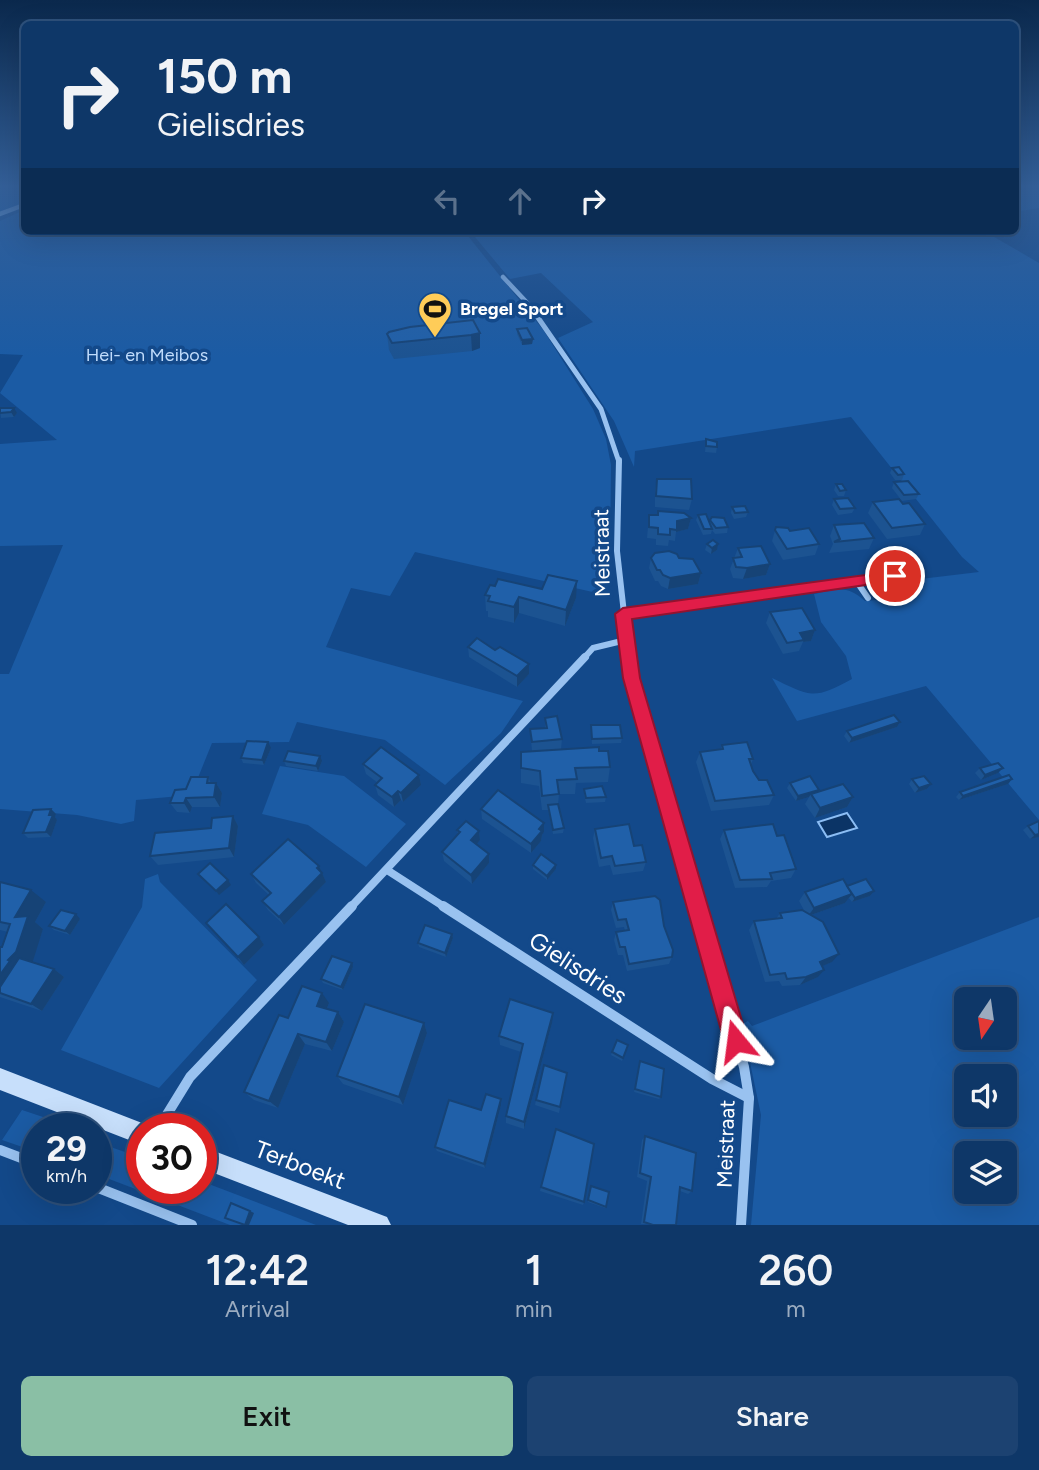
<!DOCTYPE html>
<style>
:root{--surface:#0e3768;--page:#1c4271;--text:#f1f3f6;--muted:#9bacc0;--line:#2e517c;--accent:#8abfa5}
body{margin:0;font-family:Figtree,sans-serif;background:var(--page);color:var(--text);height:100vh;display:flex;flex-direction:column;font-size:26px;white-space:nowrap}
*{box-sizing:border-box;margin:0}
p{font-size:23px;color:var(--muted)}
.icon{flex:none;width:38px;height:38px;fill:none;stroke:currentColor;stroke-width:2;stroke-linecap:round;stroke-linejoin:round}
.map{position:relative;height:1225px;overflow:hidden}
.details{display:flex;flex-direction:column;background:var(--surface);flex:1}
.details>*{flex:none}
.top-card{position:absolute;left:21px;top:21px;width:998px;height:214px;border-radius:10px;box-shadow:0 7px 28px #0002,0 0 0 2px var(--line);background:#0e3768;color:var(--text);overflow:hidden}
.needle{width:46px;rotate:193deg}
.tools{position:absolute;left:954px;top:987px;display:grid;gap:14px}
.tools a{display:grid;place-items:center;width:63px;height:63px;border-radius:10px;background:var(--surface);box-shadow:0 7px 28px #0002,0 0 0 2px var(--line);font-size:35px}
.speed{position:absolute;left:21px;top:1113px;display:flex;gap:14px;font-size:35px;font-weight:700;text-align:center}
.speed>*{display:grid;place-content:center;width:91px;height:91px;border-radius:50%;background:var(--surface);box-shadow:0 7px 28px #0002,0 0 0 2px var(--line);line-height:1}
.speed small{font-size:18px;font-weight:400}
.speed .limit{border:10px solid #d22;background:#fff;color:#111}
.pin{position:absolute;display:grid;place-items:center;width:60px;height:60px;color:#fff;margin:-30px;border:4px solid #fff;border-radius:50%;box-shadow:0 2px 7px #0007}
.me{position:absolute;width:77px;margin:-38px;rotate:344deg;stroke-linejoin:round;filter:drop-shadow(0 0 5px #0008)}
.turn{display:flex;align-items:center;gap:24px;height:147px;padding:0 21px;font-size:32px}
.turn .icon{width:91px;height:91px;stroke-width:2.5}
.turn b{display:block;font-size:49px;line-height:60px}
.lanes{display:flex;align-items:center;height:66px;padding:0 21px;background:#0003;justify-content:center;gap:35px;direction:ltr}
.lanes .off{opacity:.35}
.eta{display:flex;justify-content:space-evenly;align-items:center;height:119px;text-align:center}
.eta b{font-size:42px;font-weight:600;line-height:49px}
.primary-button{display:flex;gap:14px;margin-top:auto;padding:14px 21px}
.primary-button a{flex:1;height:80px;border-radius:10px;background:var(--accent);color:#111;font-size:28px;font-weight:600;line-height:80px;text-align:center}
.primary-button a+a{background:var(--page);color:var(--text)}
.map>svg:first-child{display:block}
.green{fill:#1b5ba4;fill-rule:evenodd}
.water{fill:#0b3466;stroke:#8bbdf4;stroke-width:2}
.lines{fill:none;stroke-linecap:round;stroke-linejoin:round}
.minor-far4{stroke:#99c2f0;stroke-width:4.5}
.minor-far3{stroke:#99c2f0;stroke-width:5}
.minor-far2{stroke:#99c2f0;stroke-width:6}
.minor-far1{stroke:#99c2f0;stroke-width:8}
.minor{stroke:#99c2f0;stroke-width:10}
.secondary{fill:#c7dffb;fill-rule:evenodd}
.wall{fill:#1c5391}
.shaded-wall{fill:#164376}
.building{fill:#2060a9;stroke:#164376;stroke-width:2}
.route{fill:#e11d48;stroke:#92132f;stroke-width:2}
.labels{text-anchor:middle;stroke-width:7;stroke-linejoin:round;paint-order:stroke}
.far-poi-label{font-size:18px;font-weight:bold;fill:#fff;stroke:#13498a;text-anchor:start}
.far-park-label{font-size:18px;fill:#c0dcfc;stroke:#13498a}
.street-label{font-size:21px;fill:#fff;stroke:#13498a}
.near-street-label{font-size:24px;fill:#fff;stroke:#13498a}
</style>
<div class="map">
<svg width="1039" height="1225" viewBox="0 0 1039 1225">
<rect width="100%" height="100%" fill="#13498a"/>
<!-- green -->
<g class="green">
<polygon points="0,186 24,186 24,203 0,212"/>
<polygon points="1015,186 1039,186 1039,208 1015,212"/>
<polygon points="24,210 24,231 464,231 544,331 593,409 606,439 611,465 610,570 606,595 415,552 390,596 351,588 326,647 523,701 501,733 445,785 385,740 297,722 289,742 212,743 191,795 136,800 134,821 121,824 77,815 0,809 0,674 9,674 63,545 0,546 0,444 57,440 0,393 23,355 0,354 0,221"/>
<path d="M470,231H984L1039,263V820L926,686L797,721L772,678C812,697 813,700 852,679L846,656L821,622L814,594C837,590 846,584 865,601L877,600L876,591L887,583L979,572L962,557L851,417L635,451L634,467L614,421L558,338L593,322L541,273L510,279Z"/>
<polygon points="280,766 344,776 406,824 366,867 308,825 262,814"/>
<polygon points="158,874 160,882 257,980 159,1088 61,1050 142,907 145,879"/>
<path d="M1039,917V1225H751L761,1115L742,1024L748,1021L752,1026ZM966,999H1004V1038H966ZM966,1076H1004V1115H966ZM1004,1153V1192H966V1153Z"/>
<polygon points="22,1110 61,1123 69,1129 37,1129 37,1152 2,1140"/>
<polygon points="105,1145 142,1158 142,1188 201,1188 201,1181 316,1225 230,1225 96,1174 96,1149"/>
</g>
<!-- water -->
<polygon class="water" points="847,813 857,828 827,837 818,822"/>
<g class="lines">
<!-- minor-far4 -->
<g class="minor-far4">
<polyline points="0,214 24,205"/>
<polyline points="503,277 532,308"/>
</g>
<!-- minor-far3 -->
<polyline class="minor-far3" points="530,306 601,409 619,462"/>
<!-- minor-far2 -->
<g class="minor-far2">
<polyline points="619,460 617,551 629,658"/>
<polyline points="857,582 868,598"/>
<polyline points="623,614 895,576"/>
<polyline points="584,658 593,648 626,640"/>
</g>
<!-- minor-far1 -->
<g class="minor-far1">
<polyline points="629,657 631,679 698,908"/>
<polyline points="387,870 446,908"/>
<polyline points="350,908 585,657"/>
</g>
<!-- minor -->
<g class="minor">
<polyline points="443,906 712,1079 749,1098"/>
<polyline points="697,906 744,1067 749,1098 741,1225"/>
<polyline points="158,1129 190,1077 352,906"/>
<polyline points="0,1150 37,1164"/>
<polyline points="96,1187 192,1225"/>
</g>
<!-- secondary -->
<g class="secondary">
<polygon points="0,1068 142,1123 151,1129 142,1129 142,1145 0,1090"/>
<polygon points="201,1146 387,1217 391,1225 348,1225 201,1168"/>
</g>
</g>
<!-- wall -->
<g class="wall">
<polygon points="517,329 533,339 532,344 522,345 517,334"/>
<polygon points="480,333 480,348 472,351 394,359 389,350 387,334"/>
<polygon points="0,409 17,413 14,417 1,418"/>
<polygon points="706,439 717,447 716,453 705,452"/>
<polygon points="892,468 904,474 902,480 895,480 890,473"/>
<polygon points="657,479 692,499 689,510 655,507 655,490"/>
<polygon points="894,482 919,494 916,499 902,501 892,488"/>
<polygon points="836,484 846,490 844,496 838,496 834,490"/>
<polygon points="834,499 855,508 852,513 838,515 832,505"/>
<polygon points="873,502 903,504 925,524 920,535 887,539 868,513"/>
<polygon points="732,507 748,512 746,517 734,519 731,513"/>
<polygon points="649,515 691,518 688,529 676,532 675,541 669,540 668,546 656,545 656,539 647,538"/>
<polygon points="698,515 710,523 710,520 728,527 727,533 715,534 712,530 711,534 703,535 696,520"/>
<polygon points="834,525 874,538 869,549 829,553 833,544 830,536"/>
<polygon points="776,527 790,531 819,544 815,555 783,560 772,541"/>
<polygon points="707,544 717,550 711,554 705,550"/>
<polygon points="738,548 770,564 766,575 743,579 733,578 730,569"/>
<polygon points="651,558 679,558 701,573 698,584 668,589 661,586 658,581 655,581 649,568"/>
<polygon points="485,595 576,598 565,626 519,613 514,623 488,617 488,611 486,611"/>
<polygon points="770,612 815,630 811,641 803,642 799,651 783,654 766,623"/>
<polygon points="468,647 529,674 517,687 469,657"/>
<polygon points="545,718 562,739 561,749 599,751 610,767 608,782 576,783 575,794 559,794 558,805 564,828 563,833 553,834 548,810 542,810 539,786 521,783 521,752 532,751 530,729 545,728"/>
<polygon points="900,722 897,727 849,743 844,736 847,731"/>
<polygon points="591,725 622,738 621,743 592,744"/>
<polygon points="722,745 753,759 751,765 753,771 759,780 774,795 769,805 711,811 696,762 700,752 720,750"/>
<polygon points="271,748 264,765 243,763 241,758"/>
<polygon points="284,761 322,761 318,771 286,766"/>
<polygon points="363,764 419,775 421,785 403,802 401,800 394,807 378,795 375,785 378,783 366,774"/>
<polygon points="980,768 998,773 981,780 975,773"/>
<polygon points="208,777 211,783 216,783 222,793 220,807 192,807 190,813 177,812 170,803 186,789"/>
<polygon points="912,779 931,784 927,789 915,793 909,784"/>
<polygon points="1012,779 1008,784 959,800 956,797 960,792"/>
<polygon points="790,783 818,792 853,797 847,807 815,818 805,804 809,797 796,801 787,788"/>
<polygon points="584,789 606,797 605,802 586,803 584,794"/>
<polygon points="51,809 56,814 55,817 57,820 51,837 28,838 23,833"/>
<polygon points="481,809 544,832 542,835 541,841 531,853 482,819"/>
<polygon points="233,816 238,826 234,857 158,865 150,856"/>
<polygon points="1028,826 1039,837 1030,839 1023,830"/>
<polygon points="595,829 634,846 646,862 643,871 613,875 610,865 599,867 593,838"/>
<polygon points="457,830 479,831 480,840 476,845 489,863 472,884 444,861 442,852 458,835"/>
<polygon points="724,830 796,869 791,878 771,881 767,887 735,888 720,839"/>
<polygon points="533,865 556,869 547,880 533,869"/>
<polygon points="319,866 326,882 284,925 268,910 262,901 269,895 256,883 251,874"/>
<polygon points="0,882 46,902 35,922 43,929 32,962 54,969 64,977 42,1011 0,997 0,947 2,947 8,932 0,930"/>
<polygon points="847,886 874,891 870,896 852,902 849,898 845,903 811,915 832,962 822,966 818,977 800,985 782,986 779,981 765,982 749,930 754,921 776,919 780,913 805,912 799,901 805,892"/>
<polygon points="613,902 664,926 672,957 669,964 627,971 623,955 618,955 614,940 616,932 625,931 624,927 616,928 611,910"/>
<polygon points="80,919 70,935 54,930 49,926"/>
<polygon points="206,923 259,937 264,945 244,965"/>
<polygon points="452,934 453,938 446,957 419,947 418,943"/>
<polygon points="353,967 343,990 323,983 321,979"/>
<polygon points="329,1003 327,1009 338,1012 344,1022 332,1051 305,1044 278,1108 254,1100 244,1092 288,1018"/>
<polygon points="424,1023 427,1033 403,1105 343,1084 337,1076"/>
<polygon points="552,1023 524,1129 506,1123 506,1116 521,1052 500,1045 499,1036"/>
<polygon points="617,1040 628,1045 622,1061 611,1055"/>
<polygon points="640,1061 661,1097 659,1099 634,1092"/>
<polygon points="567,1073 559,1113 535,1105 536,1100"/>
<polygon points="501,1105 485,1168 437,1151 435,1147 481,1110"/>
<polygon points="556,1129 584,1202 583,1205 540,1191"/>
<polygon points="645,1136 692,1191 688,1194 680,1191 676,1225 641,1224 647,1181 637,1177 642,1140"/>
<polygon points="591,1186 606,1207 605,1208 588,1202"/>
</g>
<!-- shaded-wall -->
<g class="shaded-wall">
<polygon points="480,333 480,348 472,351 471,335"/>
<polygon points="533,339 532,344 522,345 522,340"/>
<polygon points="14,408 17,413 14,417 11,412"/>
<polygon points="691,518 688,529 676,532 677,521"/>
<polygon points="718,544 717,550 711,554 712,548"/>
<polygon points="770,564 766,575 743,579 747,568"/>
<polygon points="701,573 698,584 668,589 670,578"/>
<polygon points="577,581 576,598 565,626 566,610"/>
<polygon points="519,597 519,613 514,623 514,607"/>
<polygon points="815,630 811,641 803,642 804,640 800,633"/>
<polygon points="529,664 529,674 517,687 517,676"/>
<polygon points="900,722 897,727 849,743 852,738"/>
<polygon points="268,742 271,748 264,765 262,760"/>
<polygon points="320,756 322,761 318,771 316,766"/>
<polygon points="1003,768 998,773 981,780 985,775"/>
<polygon points="419,775 421,785 403,802 401,793"/>
<polygon points="1012,779 1008,784 959,800 963,796"/>
<polygon points="216,783 222,793 220,807 214,797"/>
<polygon points="931,784 927,789 915,793 919,788"/>
<polygon points="819,790 816,795 811,794 809,797 796,801 798,796"/>
<polygon points="398,791 401,800 394,807 392,797"/>
<polygon points="853,797 847,807 815,818 820,808"/>
<polygon points="186,798 192,807 190,813 184,803"/>
<polygon points="51,809 56,814 55,817 57,820 51,837 46,832 49,815"/>
<polygon points="233,816 238,826 234,857 229,848"/>
<polygon points="544,823 544,832 542,835 541,841 531,853 531,844"/>
<polygon points="479,831 480,840 472,850 471,840"/>
<polygon points="1039,834 1039,837 1030,839 1035,835"/>
<polygon points="489,854 489,863 472,884 471,875"/>
<polygon points="556,865 556,869 547,880 547,876"/>
<polygon points="319,866 326,882 284,925 279,917"/>
<polygon points="228,880 231,885 219,895 216,891"/>
<polygon points="31,890 46,902 35,922 43,929 32,964 0,993 0,975 8,960 15,917"/>
<polygon points="874,891 870,896 852,902 855,898"/>
<polygon points="852,894 845,903 808,916 814,908"/>
<polygon points="76,914 80,919 70,935 65,931"/>
<polygon points="452,934 453,938 446,957 445,953"/>
<polygon points="259,937 264,945 244,965 238,957"/>
<polygon points="839,954 832,962 813,970 820,962"/>
<polygon points="352,963 353,967 343,990 341,987"/>
<polygon points="54,969 64,977 42,1011 31,1004"/>
<polygon points="824,970 818,977 800,985 806,977"/>
<polygon points="322,993 329,1003 324,1016 317,1006"/>
<polygon points="338,1012 344,1022 332,1051 326,1042"/>
<polygon points="553,1013 552,1023 524,1129 524,1122"/>
<polygon points="424,1023 427,1033 403,1105 399,1097"/>
<polygon points="298,1034 305,1044 278,1108 269,1101"/>
<polygon points="501,1099 501,1105 485,1168 484,1164"/>
<polygon points="250,1211 254,1213 249,1225 245,1225"/>
</g>
<!-- building -->
<g class="building">
<polygon points="473,320 480,333 471,335 392,343 387,334 389,332 410,327"/>
<polygon points="527,328 533,339 522,340 517,329"/>
<polygon points="0,408 14,408 11,412 0,413"/>
<polygon points="706,439 717,442 717,447 706,446"/>
<polygon points="899,467 904,474 898,475 892,468"/>
<polygon points="657,479 691,479 692,499 656,496"/>
<polygon points="908,481 919,494 904,495 894,482"/>
<polygon points="836,484 842,484 846,490 840,491"/>
<polygon points="848,498 855,508 840,509 834,499"/>
<polygon points="899,499 903,504 909,503 925,524 892,528 873,502"/>
<polygon points="745,506 748,512 735,513 732,507"/>
<polygon points="658,511 684,513 691,518 677,521 677,530 670,529 670,535 658,534 658,528 649,527 649,515 658,515"/>
<polygon points="706,514 712,529 704,529 698,515"/>
<polygon points="712,517 724,518 728,527 716,528 710,520"/>
<polygon points="864,523 874,538 834,542 840,539 834,525"/>
<polygon points="776,527 788,528 790,531 809,528 819,544 787,549 775,530"/>
<polygon points="713,540 718,544 712,548 707,544"/>
<polygon points="761,546 770,564 747,568 736,567 733,558 742,557 738,548"/>
<polygon points="669,551 677,554 679,558 693,559 701,573 670,578 663,575 660,570 657,570 651,558 655,553"/>
<polygon points="548,575 577,581 566,610 519,597 514,607 488,601 490,596 485,595 490,585 495,586 498,579 542,589"/>
<polygon points="802,608 815,630 800,633 804,640 787,643 770,612"/>
<polygon points="477,638 495,650 500,647 529,664 517,676 468,647"/>
<polygon points="894,715 900,722 852,738 847,731"/>
<polygon points="557,716 562,739 532,742 530,729 547,728 545,718"/>
<polygon points="591,725 620,725 622,738 592,739"/>
<polygon points="247,741 268,742 262,760 241,758"/>
<polygon points="747,742 753,759 749,759 753,771 759,780 767,780 774,795 715,801 700,752 723,749 722,745"/>
<polygon points="381,747 419,775 401,793 398,791 392,797 375,785 382,778 363,764"/>
<polygon points="599,747 599,751 608,751 610,767 575,768 577,779 557,780 559,794 542,796 540,771 521,768 521,752"/>
<polygon points="288,751 320,756 316,766 284,761"/>
<polygon points="998,763 1003,768 985,775 980,768"/>
<polygon points="1009,775 1012,779 963,796 960,792"/>
<polygon points="810,776 819,790 798,796 790,783"/>
<polygon points="924,776 931,784 919,788 912,779"/>
<polygon points="191,777 208,777 207,783 216,783 214,797 186,798 184,803 170,803 175,790 186,789"/>
<polygon points="843,784 853,797 820,808 811,794"/>
<polygon points="602,786 606,797 586,798 584,789"/>
<polygon points="498,790 544,823 539,829 542,831 531,844 481,809"/>
<polygon points="558,804 564,828 553,830 548,805"/>
<polygon points="51,809 49,815 53,815 46,832 23,833 33,810"/>
<polygon points="233,816 229,848 150,856 155,833 211,828 212,818"/>
<polygon points="466,821 479,831 471,840 489,854 471,875 442,852 460,832 457,830"/>
<polygon points="1039,821 1039,834 1035,835 1028,826"/>
<polygon points="629,824 634,846 642,845 646,862 615,866 612,856 601,858 595,829"/>
<polygon points="773,824 777,836 784,835 796,869 770,873 772,879 740,880 724,830"/>
<polygon points="288,839 319,866 317,868 322,873 279,917 262,901 271,893 251,874"/>
<polygon points="541,854 556,865 547,876 533,865"/>
<polygon points="210,863 228,880 216,891 198,874"/>
<polygon points="843,879 852,894 814,908 805,892"/>
<polygon points="866,879 874,891 855,898 847,886"/>
<polygon points="0,882 31,890 15,917 28,916 16,952 8,960 10,961 0,975 0,947 2,947 10,924 0,922"/>
<polygon points="655,896 660,900 664,926 673,950 672,957 629,964 625,947 620,947 616,932 629,930 626,919 618,920 613,902"/>
<polygon points="226,904 259,937 238,957 206,923"/>
<polygon points="61,910 76,914 65,931 49,926"/>
<polygon points="802,910 823,922 839,954 820,962 824,970 806,977 787,979 785,973 770,975 754,921 782,918 780,913"/>
<polygon points="425,925 452,934 445,953 418,943"/>
<polygon points="332,956 352,963 341,987 321,979"/>
<polygon points="19,958 54,969 31,1004 0,993 0,987"/>
<polygon points="302,986 322,993 317,1006 338,1012 326,1042 298,1034 269,1101 244,1092 279,1015 288,1018"/>
<polygon points="510,999 553,1013 524,1122 506,1116 523,1044 499,1036"/>
<polygon points="365,1004 424,1023 399,1097 337,1076"/>
<polygon points="617,1040 628,1045 623,1058 612,1052"/>
<polygon points="640,1061 664,1069 661,1097 635,1089"/>
<polygon points="544,1065 567,1073 560,1107 536,1100"/>
<polygon points="486,1094 501,1099 484,1164 435,1147 449,1100 481,1110"/>
<polygon points="556,1129 594,1144 584,1202 541,1187"/>
<polygon points="645,1136 696,1153 692,1191 680,1187 676,1225 653,1225 644,1222 651,1177 640,1173"/>
<polygon points="591,1186 609,1192 606,1207 588,1200"/>
<polygon points="231,1203 250,1211 245,1225 225,1218"/>
</g>
<!-- sky -->
<linearGradient id="sky" x2="0" y2="1"><stop stop-color="#0a284c"/><stop offset="0.52" stop-color="#335f98"/><stop offset="1" stop-color="#335f98" stop-opacity="0"/></linearGradient>
<rect width="1039" height="358" fill="url(#sky)"/>
<!-- route -->
<polygon class="route" points="895,571 902,576 900,580 632,619 640,678 748,1041 744,1050 736,1053 728,1050 724,1041 623,678 615,614 623,608"/>
<!-- icons -->
<defs>
<g id="stadium-pin" transform="scale(1.75)"><path d="M0 17L-7.5 6A9.5 9.5 0 1 1 7.5 6Z" fill="#ffcc58" stroke="#13498a"/><path d="M0-5a6.5 5 0 1 0 0 10a6.5 5 0 1 0 0-10ZM-3.5-1.8h7v3.6h-7Z" fill="#111"/></g>
</defs>
<g fill-rule="evenodd">
<use href="#stadium-pin" x="435" y="309"/>
</g>
<g class="labels">
<!-- far-poi labels -->
<g class="far-poi-label">
<text x="460" y="315">Bregel Sport</text>
</g>
<!-- far-park labels -->
<g class="far-park-label">
<text x="147" y="361">Hei- en Meibos</text>
</g>
<!-- street labels -->
<g class="street-label">
<text transform="translate(602 553) rotate(-91)" y="7">Meistraat</text>
<text transform="translate(726 1144) rotate(-88)" y="7">Meistraat</text>
</g>
<!-- near-street labels -->
<g class="near-street-label">
<text transform="translate(578 968) rotate(33)" y="8">Gielisdries</text>
<text transform="translate(300 1165) rotate(21)" y="8">Terboekt</text>
</g>
</g>
</svg>
<div class="tools">
<a><svg class="needle" viewBox="-14 -14 28 28"><path d="M0-13l5 13h-10z" fill="#e53935"/><path d="M0 13l5-13h-10z" fill="#9bacc0"/></svg></a>
<a><svg class="icon" aria-label="sound" viewBox="0 0 24 24"><path d="M4 9h4l5-4v14l-5-4H4zM17 9q2 3 0 6"/></svg></a>
<a><svg class="icon" aria-label="layers" viewBox="0 0 24 24"><path d="M12 4l9 5-9 5-9-5zM3 14l9 5 9-5"/></svg></a>
</div>
<div class="speed"><div>29<small>km/h</small></div><div class="limit">30</div></div>
<div class="pin" style="left:895px;top:576px;background:#d93025"><svg class="icon" aria-label="arrive" viewBox="0 0 24 24"><path d="M6 21V4h12l-3 4 3 4H6"/></svg></div>
<svg class="me" style="left:736px;top:1041px" viewBox="-20 -20 40 40"><path d="M0-17L14 15 0 8-14 15z" fill="#e11d48" stroke="#fff" stroke-width="4"/></svg>
<div class="top-card">
<div class="turn"><svg class="icon" aria-label="right" viewBox="0 0 24 24"><path d="M7 20v-9h11M14 6l5 5-5 5"/></svg><div><b>150 m</b>Gielisdries</div></div>
<div class="lanes"><svg class="icon off" aria-label="left" viewBox="0 0 24 24"><path d="M17 20v-9H6M10 6l-5 5 5 5"/></svg><svg class="icon off" aria-label="ahead" viewBox="0 0 24 24"><path d="M12 20V5M6 11l6-6 6 6"/></svg><svg class="icon" aria-label="right" viewBox="0 0 24 24"><path d="M7 20v-9h11M14 6l5 5-5 5"/></svg></div>
</div>
</div>
<section class="details">
<div class="eta">
<div><b>12:42</b><p>Arrival</p></div>
<div><b>1</b><p>min</p></div>
<div><b>260</b><p>m</p></div>
</div>
<div class="primary-button"><a>Exit</a><a>Share</a></div>
</section>
